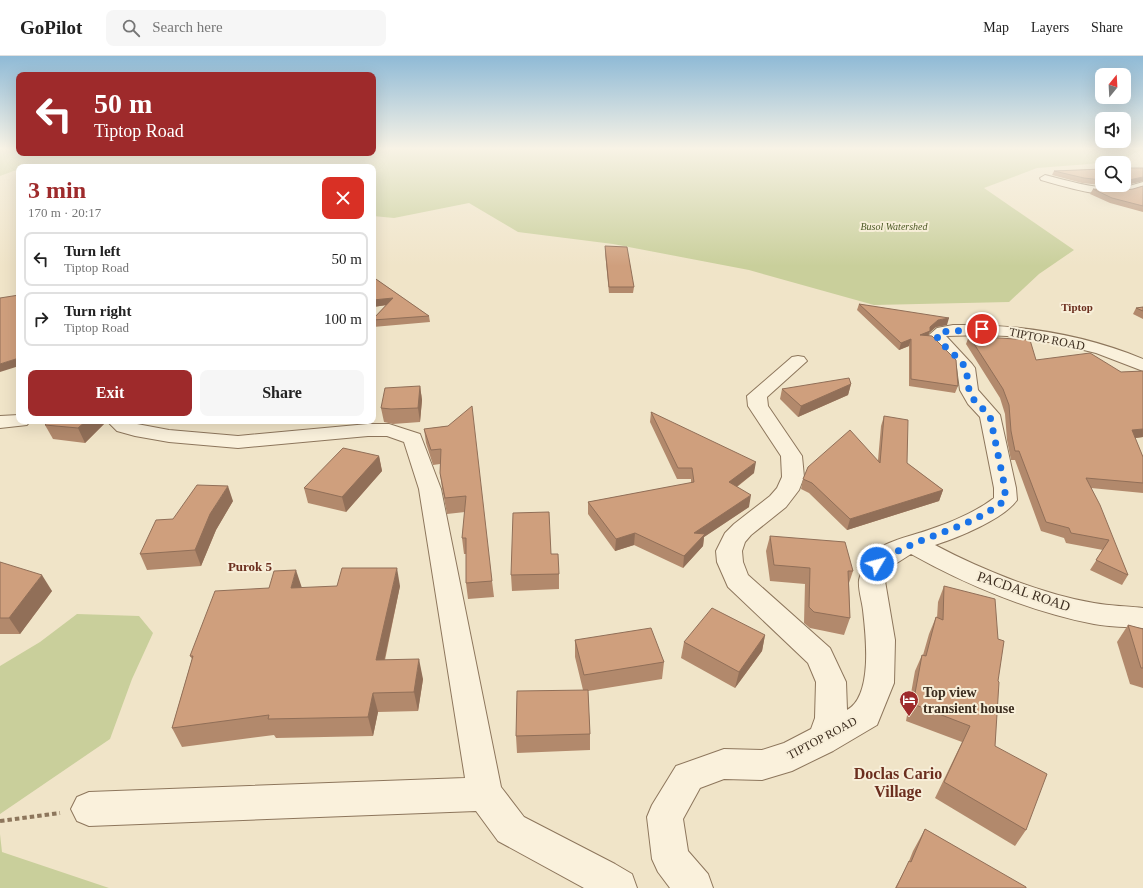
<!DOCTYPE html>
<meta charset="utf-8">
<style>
:root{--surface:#fff;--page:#f6f6f6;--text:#222;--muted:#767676;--line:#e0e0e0;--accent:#9e2a2b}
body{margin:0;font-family:Georgia,serif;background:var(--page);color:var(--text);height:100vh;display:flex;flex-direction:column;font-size:15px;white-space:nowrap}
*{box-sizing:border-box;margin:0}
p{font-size:13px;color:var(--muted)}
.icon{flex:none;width:22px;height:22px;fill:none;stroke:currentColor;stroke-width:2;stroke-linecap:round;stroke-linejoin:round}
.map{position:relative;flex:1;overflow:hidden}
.panel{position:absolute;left:16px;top:108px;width:360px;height:260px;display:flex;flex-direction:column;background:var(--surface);border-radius:8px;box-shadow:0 4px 16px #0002}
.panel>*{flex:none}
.hud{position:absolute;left:16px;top:16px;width:360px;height:84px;border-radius:8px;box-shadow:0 4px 16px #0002;background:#9e2a2b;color:#fff;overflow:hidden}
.needle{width:26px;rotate:18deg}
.tools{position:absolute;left:1095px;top:12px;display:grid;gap:8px}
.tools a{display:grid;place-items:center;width:36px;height:36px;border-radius:8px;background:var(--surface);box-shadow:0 4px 16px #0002;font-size:20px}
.pin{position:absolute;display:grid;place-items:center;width:34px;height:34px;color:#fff;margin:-17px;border:2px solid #fff;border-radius:50%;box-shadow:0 1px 4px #0007}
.me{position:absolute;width:44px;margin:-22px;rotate:53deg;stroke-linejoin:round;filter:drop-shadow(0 0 3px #0008)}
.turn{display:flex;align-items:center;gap:14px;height:84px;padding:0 12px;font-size:18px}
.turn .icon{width:52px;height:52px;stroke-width:2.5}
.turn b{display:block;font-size:28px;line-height:34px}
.round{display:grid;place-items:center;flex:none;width:42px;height:42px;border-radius:8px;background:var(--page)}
.head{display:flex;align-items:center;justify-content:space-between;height:68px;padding:0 12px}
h1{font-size:24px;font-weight:700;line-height:30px;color:var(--accent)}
.action{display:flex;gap:8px;margin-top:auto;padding:8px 12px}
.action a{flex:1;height:46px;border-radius:8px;background:var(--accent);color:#fff;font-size:16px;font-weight:700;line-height:46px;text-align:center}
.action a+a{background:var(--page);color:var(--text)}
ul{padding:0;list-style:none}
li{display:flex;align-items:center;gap:12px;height:54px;margin:0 8px 6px;padding:0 4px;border:2px solid var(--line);border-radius:8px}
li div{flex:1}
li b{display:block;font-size:15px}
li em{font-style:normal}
header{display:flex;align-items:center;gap:24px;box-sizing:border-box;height:56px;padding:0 20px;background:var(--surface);border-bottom:1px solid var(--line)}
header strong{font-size:19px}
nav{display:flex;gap:22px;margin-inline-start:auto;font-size:14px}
.search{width:280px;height:36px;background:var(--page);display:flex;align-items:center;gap:10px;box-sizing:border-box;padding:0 14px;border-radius:8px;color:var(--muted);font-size:15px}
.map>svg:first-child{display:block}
.green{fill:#c9cf9b}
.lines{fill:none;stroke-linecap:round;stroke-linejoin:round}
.minor-casing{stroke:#8d765c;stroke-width:2}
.path{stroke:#8d765c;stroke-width:4;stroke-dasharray:4.5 3;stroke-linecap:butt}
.minor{fill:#faf1dc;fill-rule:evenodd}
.wall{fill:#b2896c}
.shaded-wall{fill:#916f58}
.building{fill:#cf9f7d;stroke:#916f58}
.route{stroke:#1a73e8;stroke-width:7;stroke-dasharray:0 12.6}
.labels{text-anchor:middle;stroke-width:4;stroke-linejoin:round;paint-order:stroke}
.far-park-label{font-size:10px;font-style:italic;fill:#4d5a26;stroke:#f7eed8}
.far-neighbourhood-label{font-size:11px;font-weight:bold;fill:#6b2e1e;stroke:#f7eed8}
.street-label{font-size:12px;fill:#3d2e20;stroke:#f7eed8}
.neighbourhood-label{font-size:13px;font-weight:bold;fill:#6b2e1e;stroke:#f7eed8}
.near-street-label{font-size:14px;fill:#3d2e20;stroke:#f7eed8}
.near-poi-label{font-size:14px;font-weight:bold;fill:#3d2e20;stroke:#f7eed8;text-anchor:start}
.near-neighbourhood-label{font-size:16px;font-weight:bold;fill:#6b2e1e;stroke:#f7eed8}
</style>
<header>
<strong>GoPilot</strong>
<div class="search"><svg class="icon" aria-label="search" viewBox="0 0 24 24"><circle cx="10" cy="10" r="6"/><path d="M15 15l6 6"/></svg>Search here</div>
<nav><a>Map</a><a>Layers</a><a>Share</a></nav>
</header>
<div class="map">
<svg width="1143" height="832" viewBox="0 0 1143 832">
<rect width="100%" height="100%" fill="#f0e4c8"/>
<!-- green -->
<g class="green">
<polygon points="0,93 19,93 19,97 373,97 373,93 1143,93 1116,106 1037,112 984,132 1074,194 1039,218 1009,246 874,249 749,214 613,188 518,176 469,147 394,162 373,160 373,111 28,110 19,111 19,113 0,120"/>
<polygon points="77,558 139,560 153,577 132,623 110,683 0,758 0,610 40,586"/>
<polygon points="0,778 2,796 109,832 0,832"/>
</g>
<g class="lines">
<!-- minor casing -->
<g class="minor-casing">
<g id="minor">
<path d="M1045,119C1069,125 1094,133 1119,132C1127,131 1135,128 1143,126V133C1109,146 1074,133 1041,124L1040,122Z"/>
<path d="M953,269C1018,268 1083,278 1143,303V315L1096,297L1055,287L1007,280L985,279L946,280L972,308L975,312L978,334L1000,359L1016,432L1017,444C1004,463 957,482 935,489C982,514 1042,538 1094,547C1110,550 1127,550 1143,552V572C1127,571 1110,571 1094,568C1032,556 966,529 911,498L889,512L885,525L895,584L894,627L877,669L833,695L792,715L762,724L724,723L700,732L683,763L688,795L708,818L713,832H670L658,816L652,803L647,761L652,749L676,710L724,693L762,694L784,687L811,673L815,662L816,626L808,607L728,531L717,506L716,495L725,477L734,468L770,440L777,432L782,421L781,400L748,350L747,340L792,301L798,300L804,301L807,305L767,341L768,350L802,400L804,421L799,434L786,451L751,479L745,486L742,495L743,506L748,519L830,592L846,626L847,654C873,640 866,580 863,554C862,545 858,533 859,524C860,519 862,514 864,509C872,486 911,481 931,473C952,466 977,455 994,442V432L980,361L968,348L960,334L957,312L930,284L929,279L937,272Z"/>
<polygon points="19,359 19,365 30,365 27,369 0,372 0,360"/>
<polygon points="107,365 129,365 137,368 169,374 238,380 368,368 389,368 420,378 441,433 501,731 524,761 615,808 632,818 637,832 584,832 498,785 476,755 89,770 77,765 71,753 77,741 89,736 465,722 419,433 404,386 387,380 368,380 238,392 169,386 135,380 117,375"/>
</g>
</g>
<!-- path -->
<polyline class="path" points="0,765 60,757"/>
<!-- minor -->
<use href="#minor" class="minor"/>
</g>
<!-- wall -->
<g class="wall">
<polygon points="1143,112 1143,125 1122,130 1110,130 1082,127 1052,119 1054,115 1102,113 1102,129 1124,129"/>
<polygon points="1143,130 1143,156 1110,147 1090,138 1093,133 1119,135 1133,133"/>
<polygon points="605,190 634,231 633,237 609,237 605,196"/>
<polygon points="373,221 429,260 430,266 373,271 373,263 386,249 373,251"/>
<polygon points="859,248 947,269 936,271 929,277 929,280 958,330 955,337 909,330 909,290 899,294 857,254"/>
<polygon points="1143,251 1143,263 1133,258 1136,252"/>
<polygon points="969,280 1036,304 1121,316 1143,315 1143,381 1135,382 1143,401 1143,437 1091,432 1128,519 1122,529 1090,514 1103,494 1066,487 1064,482 1041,475 1015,404 1011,404 1007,384 1005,358 1000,342 966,288"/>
<polygon points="851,328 848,339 798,361 780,343 782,333"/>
<polygon points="420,330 422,344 420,366 393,368 384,366 381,352"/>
<polygon points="651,356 754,417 737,431 749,451 704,481 703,490 683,512 634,489 615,495 588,458 588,446 691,427 691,423 677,423 650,366"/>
<polygon points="884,360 907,407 943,434 939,445 847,474 809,437 801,433 803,423 878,404 881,370"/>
<polygon points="49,365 106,365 106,366 85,387 53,383 45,369"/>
<polygon points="448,370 492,525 494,541 468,543 466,527 466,498 464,498 462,482 465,456 447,458 442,432 440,417 440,408 433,409 426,387 424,373"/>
<polygon points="379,400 382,415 346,456 308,447 304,432"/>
<polygon points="233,445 216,474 201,510 147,514 140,498 173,463"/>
<polygon points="770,480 853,515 849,527 850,562 844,579 810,572 804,567 805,528 770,525 766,495"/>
<polygon points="551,498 559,518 559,533 512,535 511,519"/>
<polygon points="0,506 52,535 20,578 0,578"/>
<polygon points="400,530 385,604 423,623 418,655 378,656 373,680 276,682 274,679 182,691 172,672 192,603 190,600"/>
<polygon points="944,530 998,625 995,690 1026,774 1015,790 935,742 962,686 906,665 915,615 922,599 923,599 929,578 936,561 937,562 938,546"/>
<polygon points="1128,569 1143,573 1143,632 1130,628 1117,586"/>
<polygon points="765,579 762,595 735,632 681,602 684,586"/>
<polygon points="575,584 664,606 662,623 588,635 590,678 590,694 517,697 516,680 583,634 575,601"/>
<polygon points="925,773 1026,832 895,832 907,810 913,795"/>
</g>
<!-- shaded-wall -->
<g class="shaded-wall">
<polygon points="1143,121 1143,125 1122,130 1122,129 1124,129 1124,125"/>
<polygon points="393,242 394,248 373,251 373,244"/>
<polygon points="949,262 947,269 936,271 929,277 928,281 920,279 938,264"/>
<polygon points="911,283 909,290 899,294 901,287"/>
<polygon points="19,302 19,310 0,316 0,308"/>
<polygon points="851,328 848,339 798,361 801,350"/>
<polygon points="420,330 422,344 420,366 418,352"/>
<polygon points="86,365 106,365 106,366 85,387 78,372"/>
<polygon points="1143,373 1143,381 1128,383 1132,374"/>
<polygon points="379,400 382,415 346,456 342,441"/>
<polygon points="756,406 754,417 727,438 729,426"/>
<polygon points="228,430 233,445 216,474 201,510 195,494 210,458"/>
<polygon points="943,434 939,445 847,474 850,463"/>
<polygon points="751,439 749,451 704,481 703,490 683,512 684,500 694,477"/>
<polygon points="635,477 634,489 615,495 616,483"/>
<polygon points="397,512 400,530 380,624 376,604"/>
<polygon points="296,514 302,532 291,532"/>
<polygon points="42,519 52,535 20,578 9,562"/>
<polygon points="765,579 762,595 735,632 739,616"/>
<polygon points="419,603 423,623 418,655 414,636"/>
<polygon points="373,637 378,656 373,680 368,661"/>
</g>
<!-- building -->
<g class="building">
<polygon points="1124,112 1143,112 1143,121 1124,125"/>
<polygon points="1102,113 1102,124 1084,122 1054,115"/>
<polygon points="1143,130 1143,150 1112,142 1093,133 1119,135 1133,133"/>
<polygon points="605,190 627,191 634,231 609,231"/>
<polygon points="373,221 429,260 373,264 373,263 393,242 373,244"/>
<polygon points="19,239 19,302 0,308 0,242"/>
<polygon points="859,248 949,262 938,264 930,271 930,275 920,279 932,280 956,304 958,330 911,323 911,283 901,287"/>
<polygon points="1143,251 1143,255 1136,252"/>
<polygon points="969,280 1030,284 1036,304 1090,297 1121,316 1143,315 1143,373 1132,374 1143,401 1143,427 1086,422 1100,449 1128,519 1096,504 1109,484 1071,477 1069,472 1046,466 1019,395 1015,395 1011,375 1009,349 1003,333"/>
<polygon points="849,322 851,328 801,350 782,333"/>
<polygon points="420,330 418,352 391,353 381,352 385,332"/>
<polygon points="472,350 492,525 466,527 466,482 462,482 466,440 445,442 440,417 441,393 431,394 424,373 448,370"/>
<polygon points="651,356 756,406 729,426 751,439 694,477 705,478 684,500 635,477 616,483 588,446 694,426 692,412 678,412"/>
<polygon points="884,360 908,364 907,407 943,434 850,463 812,427 803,423 808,411 850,374 880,407"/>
<polygon points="49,365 86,365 78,372 45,369"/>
<polygon points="343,392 379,400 342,441 304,432"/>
<polygon points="197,429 228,430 210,458 195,494 140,498 156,464 173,463"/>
<polygon points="549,456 551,498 558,498 559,518 511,519 513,457"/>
<polygon points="770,480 845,486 853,515 848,515 850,562 814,556 809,551 810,512 774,509"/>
<polygon points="0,506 42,519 9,562 0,562"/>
<polygon points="342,512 397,512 376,604 419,603 414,636 373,637 368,661 268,663 269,659 172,672 193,600 190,600 215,535 269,532 274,515 296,514 291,532 337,530"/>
<polygon points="944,530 995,543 998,583 1004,585 998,625 999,626 995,690 1047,718 1026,774 944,726 970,670 913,648 922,599 926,600 936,561 943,564"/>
<polygon points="712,552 765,579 739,616 684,586"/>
<polygon points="1128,569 1143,573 1143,612 1141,612"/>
<polygon points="651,572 664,606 584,619 575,584"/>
<polygon points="588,634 590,678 516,680 517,635"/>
<polygon points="925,773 1026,831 1026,832 896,832 909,805 911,806"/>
</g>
<!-- sky -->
<linearGradient id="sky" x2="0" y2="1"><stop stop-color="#8fbad6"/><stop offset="0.44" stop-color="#f8f3e6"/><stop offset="1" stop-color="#f8f3e6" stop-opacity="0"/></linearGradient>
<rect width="1143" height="210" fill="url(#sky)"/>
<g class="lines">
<!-- route -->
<path class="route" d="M877,508C916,479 968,475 1005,444V432L990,360L974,344L969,334L966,312L959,303L938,284L937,279L940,276L982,273"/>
</g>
<!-- icons -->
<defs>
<g id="hotel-pin" transform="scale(1)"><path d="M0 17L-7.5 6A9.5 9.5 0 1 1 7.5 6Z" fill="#9e2a2b" stroke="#f7eed8"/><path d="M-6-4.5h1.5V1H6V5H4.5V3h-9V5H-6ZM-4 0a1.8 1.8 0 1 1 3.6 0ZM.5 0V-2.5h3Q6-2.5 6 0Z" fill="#fff"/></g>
</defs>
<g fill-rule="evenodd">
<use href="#hotel-pin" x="909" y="644"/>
</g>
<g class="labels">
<!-- far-park labels -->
<g class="far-park-label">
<text x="894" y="174">Busol Watershed</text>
</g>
<!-- far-neighbourhood labels -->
<g class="far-neighbourhood-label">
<text x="1077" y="255">Tiptop</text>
</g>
<!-- street labels -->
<g class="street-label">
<text transform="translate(1047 283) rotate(11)" y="4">TIPTOP ROAD</text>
<text transform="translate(822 682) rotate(-28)" y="4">TIPTOP ROAD</text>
</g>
<!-- neighbourhood labels -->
<g class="neighbourhood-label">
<text x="250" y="515">Purok 5</text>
</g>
<!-- near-street labels -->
<g class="near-street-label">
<text transform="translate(1024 535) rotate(19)" y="5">PACDAL ROAD</text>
</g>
<!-- near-poi labels -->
<g class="near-poi-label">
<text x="923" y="641">Top view<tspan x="923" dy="16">transient house</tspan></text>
</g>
<!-- near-neighbourhood labels -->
<g class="near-neighbourhood-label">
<text x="898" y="723">Doclas Cario<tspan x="898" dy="18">Village</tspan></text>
</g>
</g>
</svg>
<div class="tools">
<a><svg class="needle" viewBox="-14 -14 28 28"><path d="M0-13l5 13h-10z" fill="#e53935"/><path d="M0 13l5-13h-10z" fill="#767676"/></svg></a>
<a><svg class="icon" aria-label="sound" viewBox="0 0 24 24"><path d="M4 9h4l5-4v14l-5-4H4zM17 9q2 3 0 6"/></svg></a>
<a><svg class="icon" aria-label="search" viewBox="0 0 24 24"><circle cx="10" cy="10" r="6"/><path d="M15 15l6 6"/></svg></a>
</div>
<div class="pin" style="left:982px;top:273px;background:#d93025"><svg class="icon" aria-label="arrive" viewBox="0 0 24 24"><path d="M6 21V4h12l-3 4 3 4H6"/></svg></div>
<svg class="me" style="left:877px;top:508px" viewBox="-20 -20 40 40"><circle r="17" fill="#1a73e8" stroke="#fff" stroke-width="3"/><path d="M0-11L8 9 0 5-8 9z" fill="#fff"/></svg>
<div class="hud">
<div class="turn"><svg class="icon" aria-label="left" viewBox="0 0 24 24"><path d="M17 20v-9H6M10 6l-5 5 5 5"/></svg><div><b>50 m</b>Tiptop Road</div></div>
</div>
<section class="panel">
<div class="head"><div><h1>3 min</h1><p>170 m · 20:17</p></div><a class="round" style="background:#d93025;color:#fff"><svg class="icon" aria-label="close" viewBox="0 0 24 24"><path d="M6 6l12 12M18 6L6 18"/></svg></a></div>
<ul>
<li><svg class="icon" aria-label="left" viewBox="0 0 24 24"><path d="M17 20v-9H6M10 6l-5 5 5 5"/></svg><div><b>Turn left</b><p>Tiptop Road</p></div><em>50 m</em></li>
<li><svg class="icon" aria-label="right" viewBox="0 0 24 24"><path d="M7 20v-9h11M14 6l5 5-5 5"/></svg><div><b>Turn right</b><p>Tiptop Road</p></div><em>100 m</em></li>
</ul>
<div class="action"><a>Exit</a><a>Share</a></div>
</section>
</div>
